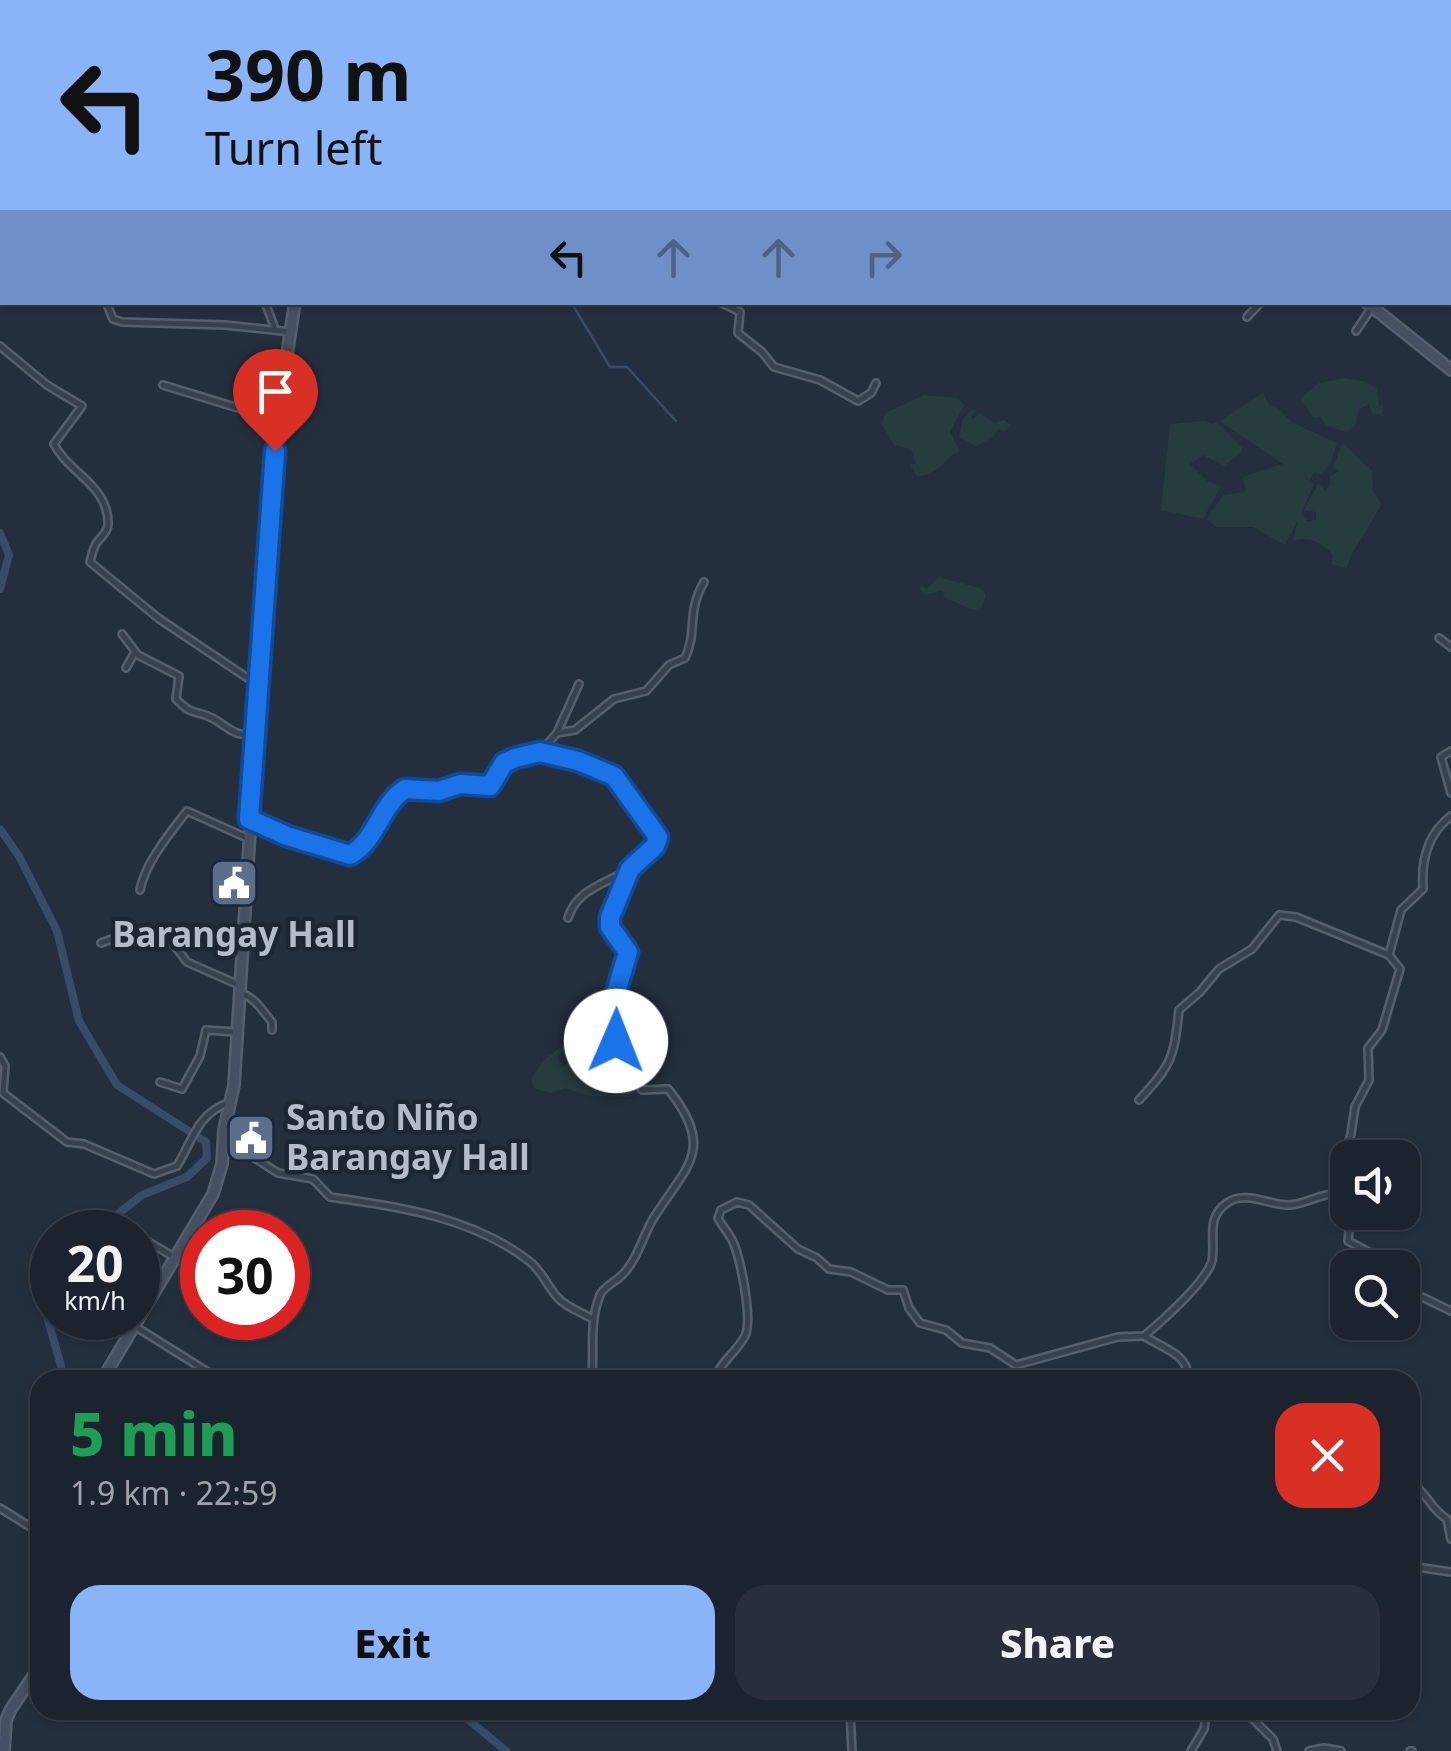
<!DOCTYPE html>
<meta charset="utf-8">
<style>
:root{--surface:#1b232e;--page:#282f3a;--text:#f1f3f6;--muted:#a0a4aa;--line:#39404a;--accent:#8ab4f8}
body{margin:0;font-family:"Noto Sans",sans-serif;background:var(--page);color:var(--text);height:100vh;display:flex;flex-direction:column;font-size:38px;white-space:nowrap}
*{box-sizing:border-box;margin:0}
p{font-size:32px;color:var(--muted)}
.icon{flex:none;width:55px;height:55px;fill:none;stroke:currentColor;stroke-width:2;stroke-linecap:round;stroke-linejoin:round}
.map{position:relative;flex:1;overflow:hidden}
.details{position:absolute;left:30px;top:1370px;width:1390px;height:350px;display:flex;flex-direction:column;background:var(--surface);border-radius:30px;box-shadow:0 2px 8px #0004,0 0 0 2px var(--line)}
.details>*{flex:none}
.hud{position:absolute;left:0px;top:0px;width:1452px;height:305px;box-shadow:0 2px 8px #0004,0 0 0 2px var(--line);background:#8ab4f8;color:#111;overflow:hidden}
.fabs{position:absolute;left:1330px;top:1140px;display:grid;gap:20px}
.fabs a{display:grid;place-items:center;width:90px;height:90px;border-radius:20px;background:var(--surface);box-shadow:0 2px 8px #0004,0 0 0 2px var(--line);font-size:50px}
.speed{position:absolute;left:30px;top:1210px;display:flex;gap:20px;font-size:50px;font-weight:700;text-align:center}
.speed>*{display:grid;place-content:center;width:130px;height:130px;border-radius:50%;background:var(--surface);box-shadow:0 2px 8px #0004,0 0 0 2px var(--line);line-height:1}
.speed small{font-size:25px;font-weight:400}
.speed .limit{border:15px solid #d22;background:#fff;color:#111}
.pin{position:absolute;display:grid;place-items:center;width:85px;height:85px;color:#fff;margin:-102px -42px;border-radius:50% 50% 50% 0;rotate:-45deg;box-shadow:0 0 10px #0007}
.pin .icon{rotate:45deg}
.me{position:absolute;width:110px;margin:-55px;rotate:1deg;stroke-linejoin:round;filter:drop-shadow(0 0 8px #0008)}
.turn{display:flex;align-items:center;gap:35px;height:210px;padding:0 40px;font-size:45px}
.turn .icon{width:130px;height:130px;stroke-width:2.5}
.turn b{display:block;font-size:70px;line-height:85px}
.lanes{display:flex;align-items:center;height:95px;padding:0 40px;background:#0003;justify-content:center;gap:50px;direction:ltr}
.lanes .off{opacity:.35}
.round{display:grid;place-items:center;flex:none;width:105px;height:105px;border-radius:30px;background:var(--page)}
.headline{display:flex;align-items:center;justify-content:space-between;height:170px;padding:0 40px}
h1{font-size:60px;font-weight:800;line-height:75px;color:#1e9e55}
.primary-button{display:flex;gap:20px;margin-top:auto;padding:20px 40px}
.primary-button a{flex:1;height:115px;border-radius:30px;background:var(--accent);color:#111;font-size:40px;font-weight:800;line-height:115px;text-align:center}
.primary-button a+a{background:var(--page);color:var(--text)}
.map>svg:first-child{display:block}
.green{fill:#263c3f}
.lines{fill:none;stroke-linecap:round;stroke-linejoin:round}
.stream{stroke:#394c67;stroke-width:2.5}
.river{stroke:#394c67;stroke-width:8}
.street-casing{stroke:#565f6c;stroke-width:10}
.secondary-casing{stroke:#565f6c;stroke-width:14}
.street{stroke:#38414e;stroke-width:5}
.secondary{stroke:#465061;stroke-width:9}
.route-casing{stroke:#114b97;stroke-width:25}
.route{stroke:#1a73e8;stroke-width:18}
.labels{text-anchor:middle;stroke-width:9;stroke-linejoin:round;paint-order:stroke}
.poi-label{font-size:35px;font-weight:bold;fill:#b4bcc9;stroke:#1d2633}
</style>
<div class="map">
<svg width="1451" height="1751" viewBox="0 0 1451 1751">
<rect width="100%" height="100%" fill="#242f3e"/>
<!-- green -->
<g class="green">
<polygon points="1344,378 1367,382 1377,389 1379,405 1383,406 1382,414 1372,415 1369,404 1359,409 1355,426 1348,432 1327,426 1321,417 1314,418 1300,399 1319,383"/>
<path d="M1263,393L1269,405L1278,408L1293,423L1337,443L1330,464L1321,474L1314,472L1310,480L1305,478L1314,484L1301,513L1307,521L1316,520V512L1304,510L1318,484L1325,490L1331,485L1329,478L1338,471L1332,469L1343,443L1372,471L1373,491L1382,504L1350,557L1347,568L1331,564L1333,555C1324,543 1307,535 1293,541L1298,520L1285,545L1253,527H1216L1207,519L1223,495L1246,492L1243,477L1283,464L1219,421Z"/>
<path d="M924,395L958,398L964,405L950,432L960,451C944,458 937,477 917,476L910,465L916,463L911,449L894,445L882,424L885,413Z"/>
<polygon points="972,409 975,411 971,420 980,413 994,423 1004,420 1011,425 1004,432 998,428 994,436 976,446 959,437 963,419"/>
<polygon points="1205,421 1211,424 1217,422 1242,448 1242,451 1224,466 1203,455 1190,464 1207,481 1221,486 1203,519 1161,510 1170,424"/>
<polygon points="938,577 983,589 986,596 982,607 974,610 943,597 945,593 941,591 925,595 919,588 922,586 927,589"/>
<polygon points="614,1041 641,1090 628,1097 591,1096 565,1088 550,1093 534,1088 531,1080 543,1061 565,1044 572,1047 570,1055 562,1053 557,1057 561,1066 565,1066 572,1057 581,1058 577,1042"/>
</g>
<g class="lines">
<!-- stream -->
<g class="stream">
<polyline points="517,2 518,0"/>
<polyline points="571,302 610,367 627,367 676,421"/>
</g>
<!-- river -->
<g class="river">
<polyline points="0,533 9,555 0,589"/>
<polyline points="0,829 19,856 57,931 79,1021 117,1085 206,1142 207,1158 187,1177 142,1195 95,1232"/>
<polyline points="52,1275 46,1313 65,1380"/>
<polyline points="457,1710 506,1751"/>
</g>
<!-- street casing -->
<g class="street-casing">
<g id="street">
<polyline points="249,0 251,2"/>
<polyline points="1112,0 1121,2"/>
<polyline points="283,2 284,0"/>
<polyline points="689,2 690,0"/>
<polyline points="0,95 2,97"/>
<polyline points="0,145 2,140"/>
<polyline points="106,302 113,319 122,322 225,325 291,332"/>
<polyline points="265,302 275,329"/>
<polyline points="720,302 740,312 738,333 762,352 774,367 820,380 858,401 871,393 876,383"/>
<polyline points="1247,317 1261,302"/>
<polyline points="1356,331 1372,307"/>
<path d="M0,346L47,385L82,406L54,444C69,474 109,485 108,525C107,535 98,538 95,546C92,551 92,556 90,562L158,618L258,685"/>
<polyline points="163,385 277,420"/>
<path d="M122,634L138,655L179,676L176,699C193,717 195,709 212,718C229,727 234,738 256,734"/>
<polyline points="1439,638 1451,647"/>
<polyline points="126,668 135,652"/>
<polyline points="557,733 579,684"/>
<polyline points="1451,751 1441,757 1451,793"/>
<path d="M540,752L578,761L614,776L658,837L655,845L630,869L610,917L611,927L628,952L617,989L615,1044L642,1090L668,1089C717,1150 686,1166 653,1219C643,1236 637,1260 623,1274C616,1282 604,1286 600,1295C589,1322 594,1351 592,1380"/>
<path d="M252,820L287,835L350,855C377,839 380,806 405,789L439,791L460,784L490,786L504,763L540,752L557,733L575,730L614,699L646,691L669,665L685,658C698,630 686,613 704,582"/>
<path d="M140,890C145,863 170,833 187,811L247,838"/>
<path d="M568,918C577,889 604,885 627,870"/>
<polyline points="101,943 133,931 162,929 187,962 239,985"/>
<path d="M1389,955L1401,910L1423,889C1421,860 1427,834 1451,816"/>
<path d="M241,993C257,999 262,1011 272,1022V1030"/>
<path d="M0,1057L5,1066L3,1093L67,1142L84,1144L154,1174L177,1166C192,1142 197,1114 228,1103"/>
<polyline points="160,1082 182,1089 200,1056 206,1030 236,1032"/>
<path d="M1139,1100C1172,1065 1174,1057 1179,1010L1200,992L1219,969L1252,949L1279,915L1296,917L1389,955L1400,969L1382,1030L1368,1048L1369,1080L1355,1107L1351,1134L1333,1194L1335,1206L1348,1210"/>
<path d="M225,1139L278,1173L313,1179L330,1197C400,1207 472,1217 529,1261C543,1272 547,1286 558,1298C566,1307 581,1312 591,1318"/>
<polyline points="1351,1212 1348,1241 1378,1257 1378,1268"/>
<polyline points="147,1241 174,1257"/>
<polyline points="1402,1297 1422,1297 1451,1311"/>
<polyline points="136,1327 208,1372 206,1380"/>
<path d="M1144,1336C1162,1348 1192,1355 1187,1380"/>
<path d="M714,1380C721,1361 736,1353 745,1336C753,1320 740,1253 731,1238C727,1231 722,1226 718,1218L721,1210L737,1202L749,1205L798,1249L817,1258L829,1269L851,1272L888,1290H903L909,1308L920,1323L946,1330L962,1343L990,1348L1016,1365L1118,1337L1144,1336C1162,1321 1206,1282 1212,1261C1216,1240 1205,1218 1227,1203C1245,1190 1269,1205 1288,1205C1304,1205 1317,1195 1333,1194"/>
<path d="M1410,1482C1427,1492 1431,1510 1447,1519L1451,1539"/>
<polyline points="0,1508 32,1528 40,1528"/>
<polyline points="1410,1566 1451,1572"/>
<polyline points="850,1710 852,1751"/>
<polyline points="1244,1710 1273,1739 1277,1751"/>
<polyline points="1191,1751 1204,1729 1207,1710"/>
<polyline points="1309,1751 1324,1748 1341,1751"/>
<polyline points="1410,1751 1412,1751"/>
</g>
</g>
<!-- secondary casing -->
<g class="secondary-casing">
<g id="secondary">
<polyline points="258,2 259,0"/>
<polyline points="1138,2 1139,0"/>
<polyline points="1366,302 1451,370"/>
<polyline points="102,1380 213,1194 222,1164 224,1130 234,1085 270,513 277,420 295,302"/>
<polyline points="4,1751 6,1720 11,1709 40,1666"/>
</g>
</g>
<!-- street -->
<use href="#street" class="street"/>
<!-- secondary -->
<use href="#secondary" class="secondary"/>
</g>
<g class="lines">
<!-- route casing -->
<g class="route-casing">
<path id="route" d="M275,451L249,819L287,836L350,855C377,840 380,805 405,789L439,791L460,784L490,786L504,763L515,758L540,752L578,761L614,776L658,837L655,846L630,869L610,917V927L628,952L617,989L616,1041"/>
</g>
<!-- route -->
<use href="#route" class="route"/>
</g>
<!-- icons -->
<defs>
<g id="civic-square" transform="scale(2.5)"><rect x="-9" y="-9" width="18" height="18" rx="4" fill="#5c6f8a" stroke="#1d2633"/><path d="M-.6-6.5H3V-4.5H.6V-3L4-1V1h2V6H-6V1h2V-1L-.6-3ZM-1.2 2.5V6h2.4V2.5Z" fill="#fff"/></g>
</defs>
<g fill-rule="evenodd">
<use href="#civic-square" x="234" y="883"/>
<use href="#civic-square" x="251" y="1138"/>
</g>
<g class="labels">
<!-- poi labels -->
<g class="poi-label">
<text x="234" y="947">Barangay Hall</text>
<text x="286" y="1130" text-anchor="start">Santo Niño<tspan x="286" dy="40">Barangay Hall</tspan></text>
</g>
</g>
</svg>
<div class="fabs">
<a><svg class="icon" aria-label="sound" viewBox="0 0 24 24"><path d="M4 9h4l5-4v14l-5-4H4zM17 9q2 3 0 6"/></svg></a>
<a><svg class="icon" aria-label="search" viewBox="0 0 24 24"><circle cx="10" cy="10" r="6"/><path d="M15 15l6 6"/></svg></a>
</div>
<div class="speed"><div>20<small>km/h</small></div><div class="limit">30</div></div>
<div class="pin" style="left:275px;top:451px;background:#d93025"><svg class="icon" aria-label="arrive" viewBox="0 0 24 24"><path d="M6 21V4h12l-3 4 3 4H6"/></svg></div>
<svg class="me" style="left:616px;top:1041px" viewBox="-20 -20 40 40"><circle r="19" fill="#fff"/><path d="M0-13L10 11 0 6-10 11z" fill="#1a73e8"/></svg>
<div class="hud">
<div class="turn"><svg class="icon" aria-label="left" viewBox="0 0 24 24"><path d="M17 20v-9H6M10 6l-5 5 5 5"/></svg><div><b>390 m</b>Turn left</div></div>
<div class="lanes"><svg class="icon" aria-label="left" viewBox="0 0 24 24"><path d="M17 20v-9H6M10 6l-5 5 5 5"/></svg><svg class="icon off" aria-label="ahead" viewBox="0 0 24 24"><path d="M12 20V5M6 11l6-6 6 6"/></svg><svg class="icon off" aria-label="ahead" viewBox="0 0 24 24"><path d="M12 20V5M6 11l6-6 6 6"/></svg><svg class="icon off" aria-label="right" viewBox="0 0 24 24"><path d="M7 20v-9h11M14 6l5 5-5 5"/></svg></div>
</div>
<section class="details">
<div class="headline"><div><h1>5 min</h1><p>1.9 km · 22:59</p></div><a class="round" style="background:#d93025;color:#fff"><svg class="icon" aria-label="close" viewBox="0 0 24 24"><path d="M6 6l12 12M18 6L6 18"/></svg></a></div>
<div class="primary-button"><a>Exit</a><a>Share</a></div>
</section>
</div>
